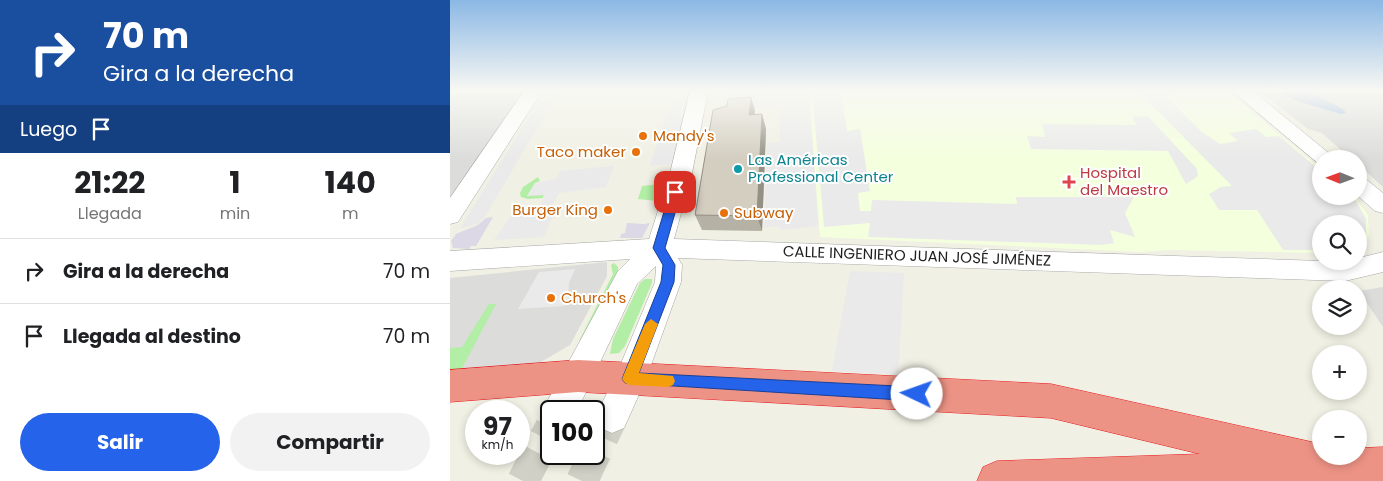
<!DOCTYPE html>
<html lang="es">
<meta charset="utf-8">
<style>
:root{--surface:#fff;--page:#f2f2f2;--text:#202124;--muted:#757577;--line:#e0e0e0;--accent:#2563eb}
body{margin:0;font-family:Poppins,sans-serif;background:var(--page);color:var(--text);height:100vh;display:flex;flex-direction:column;font-size:19px;white-space:nowrap}
*{box-sizing:border-box;margin:0}
p{font-size:16px;color:var(--muted)}
.icon{flex:none;width:28px;height:28px;fill:none;stroke:currentColor;stroke-width:2;stroke-linecap:round;stroke-linejoin:round}
.map{position:relative;flex:1;overflow:hidden}
.drawer{display:flex;flex-direction:column;background:var(--surface);width:450px}
.drawer>*{flex:none}
.banner{background:#1a4fa0;color:#fff;overflow:hidden}
.needle{width:32px;rotate:271deg}
.tools{position:absolute;left:862px;top:150px;display:grid;gap:10px}
.tools a{display:grid;place-items:center;width:55px;height:55px;border-radius:50%;background:var(--surface);box-shadow:0 2px 8px #0003;font-size:25px}
.speed{position:absolute;left:15px;top:400px;display:flex;gap:10px;font-size:25px;font-weight:700;text-align:center}
.speed>*{display:grid;place-content:center;width:65px;height:65px;border-radius:50%;background:var(--surface);box-shadow:0 2px 8px #0003;line-height:1}
.speed small{font-size:12px;font-weight:400}
.speed .limit{border:2px solid #111;border-radius:8px;background:#fff;color:#111}
.pin{position:absolute;display:grid;place-items:center;width:42px;height:42px;color:#fff;margin:-21px;border-radius:10px;box-shadow:0 2px 8px #0006}
.me{position:absolute;width:55px;margin:-28px;rotate:273deg;stroke-linejoin:round;filter:drop-shadow(0 0 4px #0008)}
.turn{display:flex;align-items:center;gap:18px;height:105px;padding:0 20px;font-size:22px}
.turn .icon{width:65px;height:65px;stroke-width:2.5}
.turn b{display:block;font-size:35px;line-height:42px}
.then{display:flex;align-items:center;height:48px;padding:0 20px;background:#0003;gap:10px;font-size:19px}
.eta{display:flex;justify-content:space-evenly;align-items:center;height:85px;text-align:center}
.eta b{font-size:30px;font-weight:700;line-height:35px}
.button{display:flex;gap:10px;margin-top:auto;padding:10px 20px}
.button a{flex:1;height:58px;border-radius:30px;background:var(--accent);color:#fff;font-size:20px;font-weight:700;line-height:58px;text-align:center}
.button a+a{background:var(--page);color:var(--text)}
ul{padding:0;list-style:none}
li{display:flex;align-items:center;gap:15px;height:65px;padding:0 20px;border-top:1px solid var(--line)}
li div{flex:1}
li b{display:block;font-size:19px}
li em{font-style:normal}
main{display:flex;flex:1;min-height:0}
.map>svg:first-child{display:block}
.residential{fill:#dcdcdb}
.education{fill:#f4ffde}
.grass{fill:#b2eea5}
.parking{fill:#eaeaea}
.plaza{fill:#dcd8e6}
.water{fill:#a0bee1}
.lines{fill:none;stroke-linecap:round;stroke-linejoin:round}
.minor-tunnel{stroke:#d0d0c6;stroke-width:32;stroke-dasharray:32 16;stroke-linecap:butt}
.minor-casing{stroke:#a5a5a5;stroke-width:1}
.highway-casing{stroke:#e8171d;stroke-width:1}
.minor{fill:#fff;fill-rule:evenodd}
.highway{fill:#ed9385;fill-rule:evenodd}
.wall{fill:#b5b1a5}
.shaded-wall{fill:#949086}
.building{fill:#d3cec0;stroke:#949086}
.route{fill:#2563eb;stroke:#184099}
.slow{fill:#f59e0b}
.food-dot{fill:#e8710a;stroke:#fff;stroke-width:2}
.culture-dot{fill:#0f9aa8;stroke:#fff;stroke-width:2}
.health-dot{fill:#e0444e;stroke:#fff;stroke-width:2}
.labels{text-anchor:middle;stroke-width:4;stroke-linejoin:round;paint-order:stroke}
.food-label{font-size:15px;fill:#c56008;stroke:#fff;text-anchor:start}
.culture-label{font-size:15px;fill:#0d838f;stroke:#fff;text-anchor:start}
.health-label{font-size:15px;fill:#be3a42;stroke:#fff;text-anchor:start}
.street-label{font-size:15px;fill:#1e1e1e;stroke:#fff}
</style>
<main>
<section class="drawer">
<div class="banner">
<div class="turn"><svg class="icon" aria-label="right" viewBox="0 0 24 24"><path d="M7 20v-9h11M14 6l5 5-5 5"/></svg><div><b>70 m</b>Gira a la derecha</div></div>
<div class="then">Luego<svg class="icon" aria-label="arrive" viewBox="0 0 24 24"><path d="M6 21V4h12l-3 4 3 4H6"/></svg></div>
</div>
<div class="eta">
<div><b>21:22</b><p>Llegada</p></div>
<div><b>1</b><p>min</p></div>
<div><b>140</b><p>m</p></div>
</div>
<ul>
<li><svg class="icon" aria-label="right" viewBox="0 0 24 24"><path d="M7 20v-9h11M14 6l5 5-5 5"/></svg><div><b>Gira a la derecha</b></div><em>70 m</em></li>
<li><svg class="icon" aria-label="arrive" viewBox="0 0 24 24"><path d="M6 21V4h12l-3 4 3 4H6"/></svg><div><b>Llegada al destino</b></div><em>70 m</em></li>
</ul>
<div class="button"><a>Salir</a><a>Compartir</a></div>
</section>
<div class="map">
<svg width="933" height="481" viewBox="0 0 933 481">
<rect width="100%" height="100%" fill="#f0f0e4"/>
<!-- residential -->
<g class="residential">
<polygon points="0,91 81,91 0,197"/>
<polygon points="809,91 933,91 933,187 909,165 909,159 901,159 872,133 858,129"/>
<polygon points="157,262 157,276 120,345 91,362 69,369 0,375 0,278"/>
<polygon points="933,287 933,327 909,291"/>
</g>
<!-- education -->
<polygon class="education" points="359,91 777,91 871,169 871,196 905,197 918,215 919,237 909,246 909,224 871,224 871,253 721,250 689,252 370,237"/>
<!-- grass -->
<g class="grass">
<polygon points="88,177 90,181 85,183 78,195 94,194 93,198 78,199 71,197 70,193 73,187"/>
<polygon points="211,184 207,201 188,199 192,186"/>
<polygon points="164,263 168,267 168,273 131,340 129,341 163,274 161,265"/>
<polygon points="195,279 202,279 202,283 175,346 169,353 160,354 163,339 190,283"/>
<polygon points="39,304 46,304 9,374 0,375 0,348 12,347"/>
</g>
<!-- parking -->
<g class="parking">
<polygon points="95,91 109,91 36,215 28,224 10,228"/>
<polygon points="274,91 359,91 368,226 330,230 329,226 314,228 317,143 330,142 329,106 271,111"/>
<polygon points="362,91 391,91 397,131 410,129 420,191 408,193 410,211 421,211 422,200 567,204 566,197 684,197 675,213 685,237 660,230 664,243 651,245 418,237 420,223 374,227"/>
<polygon points="688,91 719,91 723,95 715,96 752,132 770,144 788,141 779,133 806,129 816,137 829,136 871,171 871,196 904,197 916,219 916,234 909,239 909,224 871,224 871,250 833,250 807,210 769,210 759,194 771,187 782,186"/>
<polygon points="238,103 221,164 200,166 220,104"/>
<polygon points="698,116 747,169 748,176 736,184 718,151 581,149 577,136 595,137 592,124 687,125 682,117"/>
<polygon points="164,166 156,187 109,193 102,206 101,211 103,216 94,237 44,240 62,214 88,212 95,195 77,196 85,183 106,179 110,171"/>
<polygon points="125,269 119,283 118,298 115,306 68,309 89,272"/>
<polygon points="400,271 454,273 448,375 382,371"/>
</g>
<!-- plaza -->
<g class="plaza">
<polygon points="43,217 26,246 21,246 19,249 3,248 1,241 6,234 28,225 36,218"/>
<polygon points="177,223 194,224 200,223 192,238 170,238 171,234 175,233"/>
</g>
<!-- water -->
<polygon class="water" points="830,91 857,91 893,109 896,113 891,114 844,100"/>
<g class="lines">
<!-- minor-tunnel -->
<g class="minor-tunnel">
<polyline points="73,481 101,427"/>
<polyline points="132,481 162,417"/>
</g>
<!-- minor casing -->
<g class="minor-casing">
<g id="minor">
<polygon points="74,91 92,91 8,222 0,224 0,198"/>
<polygon points="240,91 258,91 242,173 224,239 871,261 909,261 909,258 933,252 933,272 895,281 228,258 232,265 231,282 196,379 174,428 162,433 150,428 145,417 167,373 205,282 206,266 187,284 127,411 101,411 101,423 98,422 93,411 98,400 168,271 180,259 0,271 0,251 199,239 220,173"/>
<polygon points="782,91 803,91 886,159 871,159 871,164 869,164"/>
<polygon points="909,178 917,180 933,193 933,213 925,211 908,196"/>
</g>
</g>
<!-- highway casing -->
<g class="highway-casing">
<polygon id="highway" points="128,360 601,384 871,444 871,456 909,456 909,448 933,447 933,481 527,481 533,467 547,461 750,454 601,418 128,392 0,402 0,370"/>
</g>
<!-- minor -->
<use href="#minor" class="minor"/>
<!-- highway -->
<use href="#highway" class="highway"/>
</g>
<!-- wall -->
<polygon class="wall" points="301,97 305,111 304,115 312,114 316,129 312,231 252,230 245,215 277,106"/>
<!-- shaded-wall -->
<g class="shaded-wall">
<polygon points="301,97 305,111 303,130 299,115"/>
<polygon points="312,114 316,129 312,231 307,216"/>
</g>
<!-- building -->
<polygon class="building" points="301,97 299,115 312,114 307,216 245,215 263,110 277,106 278,99"/>
<!-- sky -->
<linearGradient id="sky" x2="0" y2="1"><stop stop-color="#8bb8e5"/><stop offset="0.57" stop-color="#f8f8f3"/><stop offset="1" stop-color="#f8f8f3" stop-opacity="0"/></linearGradient>
<rect width="933" height="159" fill="url(#sky)"/>
<!-- route -->
<polygon class="route" points="225,188 231,192 215,248 225,265 224,282 189,373 467,387 472,389 474,394 472,399 467,401 175,383 172,379 211,282 213,265 203,248 220,192"/>
<!-- slow -->
<polygon class="slow" points="201,319 208,324 189,373 223,376 225,381 223,385 218,387 180,385 175,383 172,379 195,324"/>
<!-- markers -->
<g class="food-dot">
<circle cx="193" cy="136" r="5"/>
<circle cx="186" cy="152" r="5"/>
<circle cx="158" cy="210" r="5"/>
<circle cx="274" cy="213" r="5"/>
<circle cx="101" cy="298" r="5"/>
</g>
<circle class="culture-dot" cx="288" cy="169" r="5"/>
<path class="health-dot" d="M616.5 174.5h5v5h5v5h-5v5h-5v-5h-5v-5h5z"/>
<g class="labels">
<!-- food labels -->
<g class="food-label">
<text x="203" y="141">Mandy's</text>
<text x="176" y="157" text-anchor="end">Taco maker</text>
<text x="148" y="215" text-anchor="end">Burger King</text>
<text x="284" y="218">Subway</text>
<text x="111" y="303">Church's</text>
</g>
<!-- culture labels -->
<g class="culture-label">
<text x="298" y="165">Las Américas<tspan x="298" dy="17">Professional Center</tspan></text>
</g>
<!-- health labels -->
<g class="health-label">
<text x="630" y="178">Hospital<tspan x="630" dy="17">del Maestro</tspan></text>
</g>
<!-- street labels -->
<g class="street-label">
<text transform="translate(467 256) rotate(2)" y="5">CALLE INGENIERO JUAN JOSÉ JIMÉNEZ</text>
</g>
</g>
</svg>
<div class="tools">
<a><svg class="needle" viewBox="-14 -14 28 28"><path d="M0-13l5 13h-10z" fill="#e53935"/><path d="M0 13l5-13h-10z" fill="#757577"/></svg></a>
<a><svg class="icon" aria-label="search" viewBox="0 0 24 24"><circle cx="10" cy="10" r="6"/><path d="M15 15l6 6"/></svg></a>
<a><svg class="icon" aria-label="layers" viewBox="0 0 24 24"><path d="M12 4l9 5-9 5-9-5zM3 14l9 5 9-5"/></svg></a>
<a>+</a>
<a>−</a>
</div>
<div class="speed"><div>97<small>km/h</small></div><div class="limit">100</div></div>
<div class="pin" style="left:225px;top:192px;background:#d93025"><svg class="icon" aria-label="arrive" viewBox="0 0 24 24"><path d="M6 21V4h12l-3 4 3 4H6"/></svg></div>
<svg class="me" style="left:467px;top:394px" viewBox="-20 -20 40 40"><circle r="19" fill="#fff"/><path d="M0-13L10 11 0 6-10 11z" fill="#2563eb"/></svg>
</div>
</main>
